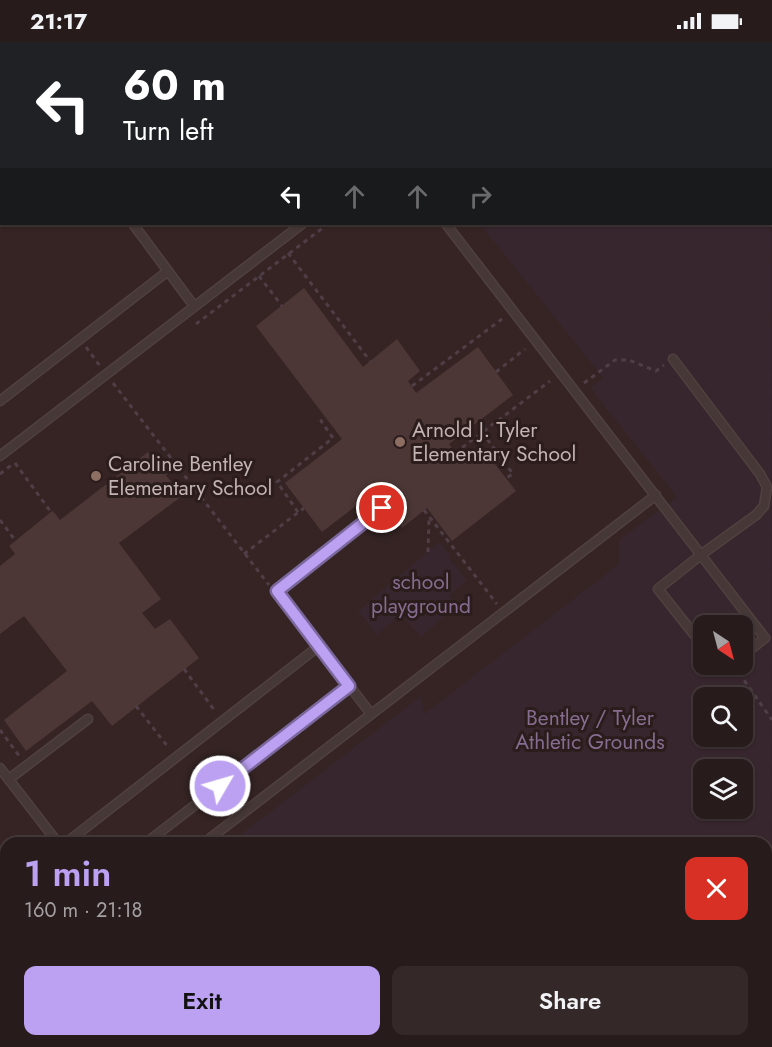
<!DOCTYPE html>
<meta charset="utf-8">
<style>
:root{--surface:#281b1b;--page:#342828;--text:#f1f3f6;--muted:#a5a1a3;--line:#44393a;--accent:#bca0f2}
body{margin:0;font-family:Jost,sans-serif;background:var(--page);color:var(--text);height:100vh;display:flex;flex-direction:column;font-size:22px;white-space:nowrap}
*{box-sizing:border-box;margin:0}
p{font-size:20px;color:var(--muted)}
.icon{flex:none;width:33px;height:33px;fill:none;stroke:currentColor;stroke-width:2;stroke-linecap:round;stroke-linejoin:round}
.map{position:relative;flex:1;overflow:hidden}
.side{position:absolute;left:0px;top:795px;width:772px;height:210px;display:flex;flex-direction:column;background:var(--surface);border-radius:18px 18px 0 0;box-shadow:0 2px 4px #0004,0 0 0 2px var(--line)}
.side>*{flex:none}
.hud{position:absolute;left:0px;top:0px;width:772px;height:183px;box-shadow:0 2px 4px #0004,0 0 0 2px var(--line);background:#202124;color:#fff;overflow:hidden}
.needle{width:39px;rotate:144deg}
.tools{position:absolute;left:693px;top:573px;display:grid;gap:12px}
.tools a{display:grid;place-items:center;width:60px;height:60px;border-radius:12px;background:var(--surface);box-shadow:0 2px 4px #0004,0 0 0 2px var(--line);font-size:30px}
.pin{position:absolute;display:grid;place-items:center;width:51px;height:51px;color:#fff;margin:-26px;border:3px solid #fff;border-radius:50%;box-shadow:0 2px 6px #0007}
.me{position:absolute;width:66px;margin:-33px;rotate:52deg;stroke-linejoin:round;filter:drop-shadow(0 0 4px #0008)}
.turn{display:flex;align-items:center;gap:21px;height:126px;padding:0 24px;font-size:27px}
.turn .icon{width:78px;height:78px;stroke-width:2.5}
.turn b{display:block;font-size:42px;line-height:51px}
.lanes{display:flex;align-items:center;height:57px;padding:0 24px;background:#0003;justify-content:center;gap:30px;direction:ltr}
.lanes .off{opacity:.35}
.round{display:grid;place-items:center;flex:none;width:63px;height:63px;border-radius:12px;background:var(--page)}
.headline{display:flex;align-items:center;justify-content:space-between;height:102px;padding:0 24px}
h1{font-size:36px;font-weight:600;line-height:45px;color:var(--accent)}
.button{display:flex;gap:12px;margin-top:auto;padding:12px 24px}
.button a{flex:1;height:69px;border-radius:12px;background:var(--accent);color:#111;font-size:24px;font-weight:600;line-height:69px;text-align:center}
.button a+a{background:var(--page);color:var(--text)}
.status{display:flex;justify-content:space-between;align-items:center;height:42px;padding:0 30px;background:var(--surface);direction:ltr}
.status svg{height:16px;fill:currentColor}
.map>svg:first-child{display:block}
.green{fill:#37262d;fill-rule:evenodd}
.building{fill:#4c3736}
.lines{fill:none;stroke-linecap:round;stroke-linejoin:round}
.service-casing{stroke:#504140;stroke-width:11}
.minor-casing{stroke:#504140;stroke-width:20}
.path{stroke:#4f3e46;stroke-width:3;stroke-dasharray:4.5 4.5;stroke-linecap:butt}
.service{stroke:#463837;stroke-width:8}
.minor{stroke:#463837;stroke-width:16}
.route-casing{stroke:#7a689d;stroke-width:15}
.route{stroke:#bca0f2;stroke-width:10}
.education-dot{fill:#8d6e63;stroke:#2b1d1c;stroke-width:2}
.labels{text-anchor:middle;stroke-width:6;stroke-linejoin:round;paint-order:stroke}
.poi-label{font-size:21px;fill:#c3b3b2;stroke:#2b1d1c;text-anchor:start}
.park-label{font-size:21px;fill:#856c90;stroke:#2b1d1c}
</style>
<div class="status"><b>21:17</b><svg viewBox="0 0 49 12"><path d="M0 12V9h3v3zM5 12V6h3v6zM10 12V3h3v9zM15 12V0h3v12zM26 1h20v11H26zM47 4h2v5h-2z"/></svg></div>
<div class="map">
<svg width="772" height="1005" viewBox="0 0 772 1005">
<rect width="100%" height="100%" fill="#362424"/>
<!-- green -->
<g class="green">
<polygon points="322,0 718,0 719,1 323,2"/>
<path d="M771,70L772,1005H184L179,999H766V801H230L421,654L424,672L619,522V498L677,455L590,346L603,336L480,182H771ZM704,584H742V622H704ZM704,656H742V694H704ZM704,728H742V766H704Z"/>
<polygon points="439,500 451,514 449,517 467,538 449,554 456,563 421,595 400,572 377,593 358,569"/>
</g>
<!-- building -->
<g class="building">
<polygon points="304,246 363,325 397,297 420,329 408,339 416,351 478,305 513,353 449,402 460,418 480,403 516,449 452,499 427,466 402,486 374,450 322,490 285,441 342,397 256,284"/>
<polygon points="148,410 182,454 119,501 161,557 142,571 155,587 170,577 199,616 112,684 92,659 26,709 4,678 67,629 24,574 0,592 0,524 15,512 9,504 51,470 53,469 60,478"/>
<polygon points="5,813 6,815 6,860 0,852 0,817"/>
<polygon points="103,999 122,999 123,1005 99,1005 98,1000"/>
</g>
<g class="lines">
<!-- service casing -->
<g class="service-casing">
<g id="service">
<polyline points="169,0 171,2"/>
<polyline points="307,0 308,2"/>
<polyline points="133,182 194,264"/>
<polyline points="446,182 765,596 742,614"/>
<polyline points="673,317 760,432 767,445 764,464 756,473 702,512 658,547 704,605"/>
<polyline points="0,359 168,229"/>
<polyline points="0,414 302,182"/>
<polyline points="717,622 722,629 731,622"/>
<polyline points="371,672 277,549 382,466"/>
<polyline points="0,726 58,801"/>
<polyline points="9,737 88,677"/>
<polyline points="66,801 319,604"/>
<polyline points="146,801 349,644"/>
<polyline points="204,801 656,453"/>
</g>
</g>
<!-- minor casing -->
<g class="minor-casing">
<g id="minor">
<polyline points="119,2 121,0"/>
<polyline points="0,95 2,94"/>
<polyline points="0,962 6,970"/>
<polyline points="25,999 28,1005"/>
</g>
</g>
<!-- path -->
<g class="path">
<polyline points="288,211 370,319"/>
<polyline points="259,234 282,264"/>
<polyline points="196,282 328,182"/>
<polyline points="86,305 100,324"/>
<polyline points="496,330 525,307"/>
<polyline points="113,341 269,543"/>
<polyline points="584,341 615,318 629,318 656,329 664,323"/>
<polyline points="412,344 502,277"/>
<polyline points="482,390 513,432 506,436"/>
<polyline points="455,411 550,339"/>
<polyline points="15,421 51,470"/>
<polyline points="0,432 14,421"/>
<polyline points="165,432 176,423"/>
<polyline points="424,468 497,562"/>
<polyline points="298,470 277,440 333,396 321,379 326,375"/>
<polyline points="0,478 15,498"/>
<polyline points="428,510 429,477"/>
<polyline points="244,512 304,466"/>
<polyline points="184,627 215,669"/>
<polyline points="739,631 772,678"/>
<polyline points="136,664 168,705"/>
<polyline points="0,688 20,715"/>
<polyline points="766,890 772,886"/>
</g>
<!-- service -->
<use href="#service" class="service"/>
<!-- minor -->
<use href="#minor" class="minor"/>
</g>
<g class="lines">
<!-- route casing -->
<g class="route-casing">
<polyline id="route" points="220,744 349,644 277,549 382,466"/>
</g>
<!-- route -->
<use href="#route" class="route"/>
</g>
<!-- markers -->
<g class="education-dot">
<circle cx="400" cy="400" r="6"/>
<circle cx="96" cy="434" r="6"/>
</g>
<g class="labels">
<!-- poi labels -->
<g class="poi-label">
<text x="412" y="395">Arnold J. Tyler<tspan x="412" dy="24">Elementary School</tspan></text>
<text x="108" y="429">Caroline Bentley<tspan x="108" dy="24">Elementary School</tspan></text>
</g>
<!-- park labels -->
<g class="park-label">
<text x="421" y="547">school<tspan x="421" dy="24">playground</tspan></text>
<text x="590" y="683">Bentley / Tyler<tspan x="590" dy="24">Athletic Grounds</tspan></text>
</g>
</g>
</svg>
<div class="tools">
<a><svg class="needle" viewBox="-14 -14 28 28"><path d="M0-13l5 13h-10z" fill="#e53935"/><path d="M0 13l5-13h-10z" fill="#a5a1a3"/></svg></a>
<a><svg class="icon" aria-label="search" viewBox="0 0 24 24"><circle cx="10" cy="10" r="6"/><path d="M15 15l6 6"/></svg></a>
<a><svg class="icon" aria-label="layers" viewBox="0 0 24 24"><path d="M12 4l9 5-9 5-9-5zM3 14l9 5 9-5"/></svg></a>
</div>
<div class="pin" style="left:382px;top:466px;background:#d93025"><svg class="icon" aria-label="arrive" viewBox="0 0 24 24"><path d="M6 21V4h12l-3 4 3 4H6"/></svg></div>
<svg class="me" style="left:220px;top:744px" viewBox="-20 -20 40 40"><circle r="17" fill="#bca0f2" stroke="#fff" stroke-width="3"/><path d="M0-11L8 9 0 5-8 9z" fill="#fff"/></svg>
<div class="hud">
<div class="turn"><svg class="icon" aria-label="left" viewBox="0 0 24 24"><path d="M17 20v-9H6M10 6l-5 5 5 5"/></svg><div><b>60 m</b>Turn left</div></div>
<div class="lanes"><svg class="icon" aria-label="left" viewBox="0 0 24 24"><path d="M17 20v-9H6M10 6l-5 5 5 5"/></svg><svg class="icon off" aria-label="ahead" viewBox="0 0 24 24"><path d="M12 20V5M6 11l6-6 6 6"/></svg><svg class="icon off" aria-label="ahead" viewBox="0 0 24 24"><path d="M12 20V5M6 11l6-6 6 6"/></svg><svg class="icon off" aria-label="right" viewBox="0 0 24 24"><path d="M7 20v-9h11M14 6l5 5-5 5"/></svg></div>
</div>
<section class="side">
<div class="headline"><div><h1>1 min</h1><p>160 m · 21:18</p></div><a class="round" style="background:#d93025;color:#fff"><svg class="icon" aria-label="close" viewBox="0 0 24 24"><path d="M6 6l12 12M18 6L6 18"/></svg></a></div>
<div class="button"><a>Exit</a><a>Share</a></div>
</section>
</div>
